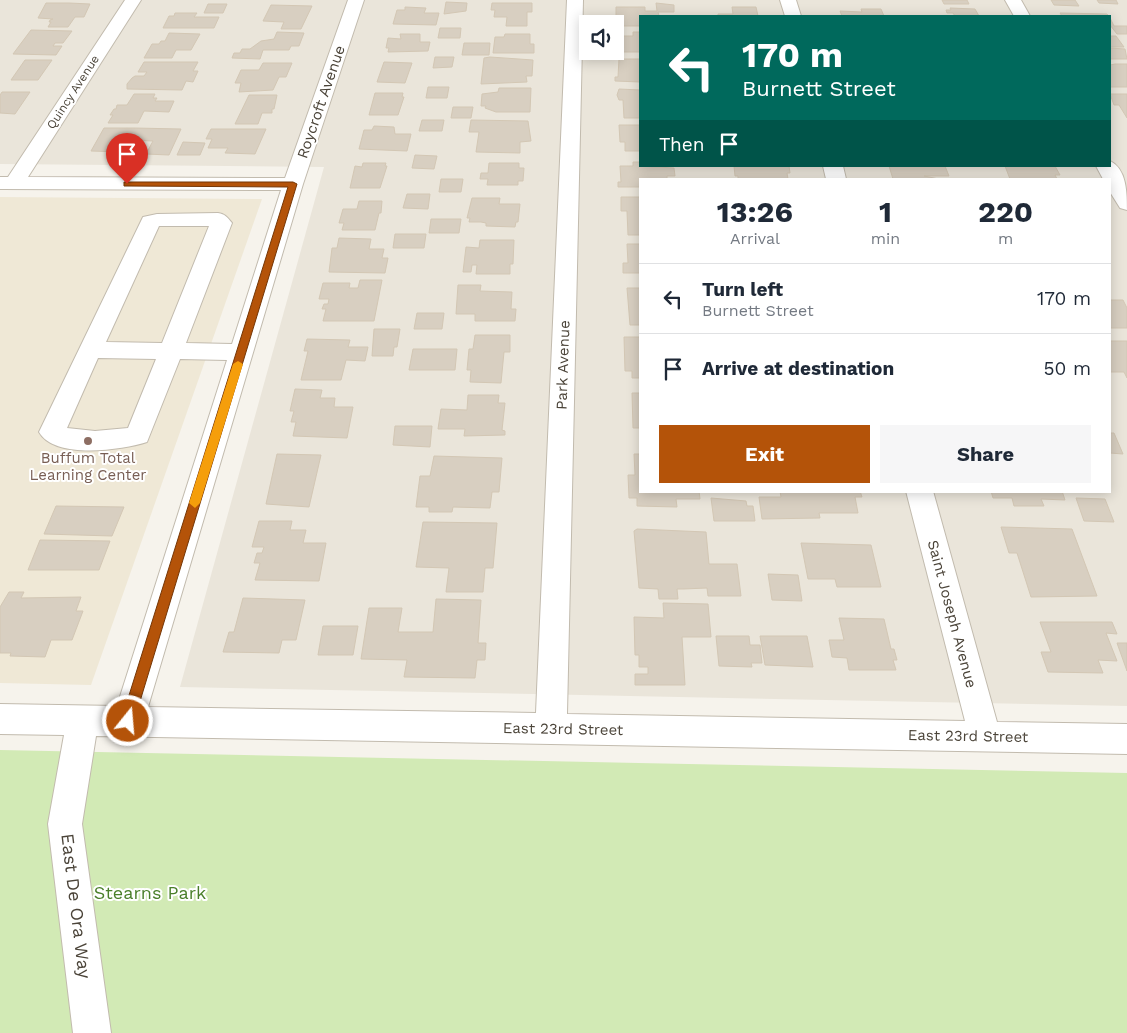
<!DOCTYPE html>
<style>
:root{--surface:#fff;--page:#f6f6f7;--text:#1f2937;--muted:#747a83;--line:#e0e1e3;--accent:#b45309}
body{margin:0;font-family:"Work Sans",sans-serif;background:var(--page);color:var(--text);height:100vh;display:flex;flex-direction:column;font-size:19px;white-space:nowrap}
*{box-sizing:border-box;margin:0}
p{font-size:16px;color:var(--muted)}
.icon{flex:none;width:28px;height:28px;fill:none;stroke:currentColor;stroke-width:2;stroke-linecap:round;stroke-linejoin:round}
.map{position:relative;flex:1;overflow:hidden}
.details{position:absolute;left:639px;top:178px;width:472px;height:315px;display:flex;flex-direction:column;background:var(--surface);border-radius:0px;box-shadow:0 2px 12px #0003}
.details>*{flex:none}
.hud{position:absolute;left:639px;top:15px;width:472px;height:152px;border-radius:0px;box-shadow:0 2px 12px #0003;background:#00695c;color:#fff;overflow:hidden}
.controls{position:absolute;left:579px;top:15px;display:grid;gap:10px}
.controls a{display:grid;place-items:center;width:45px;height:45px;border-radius:0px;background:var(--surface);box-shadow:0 2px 12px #0003;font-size:25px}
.pin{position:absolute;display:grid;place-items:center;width:42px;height:42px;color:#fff;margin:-51px -21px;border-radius:50% 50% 50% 0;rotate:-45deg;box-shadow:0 0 5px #0007}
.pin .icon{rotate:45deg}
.me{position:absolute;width:55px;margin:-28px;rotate:17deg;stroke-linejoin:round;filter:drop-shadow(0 0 4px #0008)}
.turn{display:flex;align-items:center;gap:18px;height:105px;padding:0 20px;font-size:22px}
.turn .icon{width:65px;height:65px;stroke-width:2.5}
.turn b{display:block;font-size:35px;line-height:42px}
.then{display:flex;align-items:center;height:48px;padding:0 20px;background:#0003;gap:10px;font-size:19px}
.eta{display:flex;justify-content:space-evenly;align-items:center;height:85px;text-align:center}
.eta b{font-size:30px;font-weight:700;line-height:35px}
.button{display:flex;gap:10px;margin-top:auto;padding:10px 20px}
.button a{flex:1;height:58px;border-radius:0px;background:var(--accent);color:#fff;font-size:20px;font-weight:700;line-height:58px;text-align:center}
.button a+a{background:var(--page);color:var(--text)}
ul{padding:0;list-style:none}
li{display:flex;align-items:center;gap:15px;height:70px;padding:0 20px;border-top:1px solid var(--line)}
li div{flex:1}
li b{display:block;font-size:19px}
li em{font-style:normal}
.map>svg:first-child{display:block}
.residential{fill:#eae5da;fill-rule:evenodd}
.education{fill:#efe8d6}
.green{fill:#d2eab5}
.building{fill:#d8cfc1;stroke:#d3c7b4}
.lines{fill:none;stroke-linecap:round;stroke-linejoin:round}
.minor-casing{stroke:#c2bbae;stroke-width:2}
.minor{fill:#fff;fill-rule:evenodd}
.route{fill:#b45309;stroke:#753606}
.slow{fill:#f59e0b}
.education-dot{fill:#8d6e63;stroke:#fff;stroke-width:2}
.labels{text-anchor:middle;stroke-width:4;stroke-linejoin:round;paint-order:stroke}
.far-street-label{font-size:12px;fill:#4b4439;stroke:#fff}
.street-label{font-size:15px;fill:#4b4439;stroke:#fff}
.education-label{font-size:15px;fill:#785e54;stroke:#fff}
.near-park-label{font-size:18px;fill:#4a7f2a;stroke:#fff}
.near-street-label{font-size:18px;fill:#4b4439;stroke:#fff}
</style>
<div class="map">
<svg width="1127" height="1033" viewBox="0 0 1127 1033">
<rect width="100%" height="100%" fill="#f6f3ec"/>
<!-- residential -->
<path class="residential" d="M0,0H1127V706L180,687L324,167L0,164ZM640,16H1110V166H640ZM588,24H615V51H588ZM640,179H1110V491H640Z"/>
<!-- education -->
<polygon class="education" points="0,197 262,199 91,685 0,683"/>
<!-- green -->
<polygon class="green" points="0,750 1127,773 1127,1033 0,1033"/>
<!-- building -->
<g class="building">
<polygon points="942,0 967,0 969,4 944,4"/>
<polygon points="1051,0 1075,0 1079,6 1054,5"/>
<polygon points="1097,0 1116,0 1118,4 1099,3"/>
<polygon points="446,2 467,3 466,11 444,14"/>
<polygon points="46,3 69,3 90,4 84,17 75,17 68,27 48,27 51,22 49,22 50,20 53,19 38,18"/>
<polygon points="492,3 532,3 532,12 527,12 527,26 506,26 507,17 494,17 495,10 491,10"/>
<polygon points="656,3 674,5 674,12 658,12 659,16 640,16 640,26 621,26 621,17 616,17 616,7 645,7 645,11 657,11"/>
<polygon points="208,4 227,4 223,13 204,13"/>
<polygon points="271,5 312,6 301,29 281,29 284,22 263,21"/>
<polygon points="405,7 426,8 424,13 439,13 436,25 393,24 397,10 405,10"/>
<polygon points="732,7 756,7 758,16 718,16 718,14 733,14"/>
<polygon points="950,8 975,9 979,16 955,16 953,13 947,13 946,10 951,10"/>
<polygon points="861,9 881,9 884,16 842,16 840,11 862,12"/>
<polygon points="175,13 197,13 194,17 219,17 214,28 163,28 169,16 174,16"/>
<polygon points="1060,13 1107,14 1109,16 1062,16"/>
<polygon points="1110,18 1114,26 1127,26 1127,34 1117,34 1110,25"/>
<polygon points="440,28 461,28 460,38 438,38"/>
<polygon points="31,30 72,31 63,43 55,43 53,46 62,46 56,55 13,54"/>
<polygon points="277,32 304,33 299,46 291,46 289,50 263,50 260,59 232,58 234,53 240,53 242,49 250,49 261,41 274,39"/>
<polygon points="633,32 640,32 640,52 620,52 618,45 620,45 619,36 633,36"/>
<polygon points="169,33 200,34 191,50 176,50 172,58 144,58 152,44 159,44 161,41 165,41"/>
<polygon points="400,34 420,34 420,42 430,42 428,51 388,52 389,48 386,48 388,38 401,39"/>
<polygon points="505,34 530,34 530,44 534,44 534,53 493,53 495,37 504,37"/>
<polygon points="1110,36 1116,36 1124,47 1110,47"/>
<polygon points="464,43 490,43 489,55 462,55"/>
<polygon points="1110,48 1125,49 1127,59 1110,59"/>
<polygon points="435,57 454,57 452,67 433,68"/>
<polygon points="490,57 533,60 532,76 526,76 527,82 481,84 484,58"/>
<polygon points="619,59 640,59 640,82 615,81 615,77 618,77"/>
<polygon points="25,60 52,60 38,80 11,80"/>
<polygon points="144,62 198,62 193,71 198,71 193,82 186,81 182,90 127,89 127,84 132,78 135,76 144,76 147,72 138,72"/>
<polygon points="384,62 412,63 405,83 377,82"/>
<polygon points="263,63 292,63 286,77 279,77 273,90 239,92 241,83 235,83 241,70 259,70"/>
<polygon points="1115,64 1127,64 1127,87 1110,87 1110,65"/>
<polygon points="428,87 449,87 447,98 426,98"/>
<polygon points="499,88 531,88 530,112 496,112 485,108 486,106 481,106 482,94 498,92"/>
<polygon points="619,89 640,90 640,118 624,118 623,100 619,100 617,95"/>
<polygon points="2,92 30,92 15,114 0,113 0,95"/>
<polygon points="375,93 403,93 402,97 404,97 398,115 369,115"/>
<polygon points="134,94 155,94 153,98 157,98 155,101 174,101 169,112 144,111 138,123 108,123 113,115 110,115 114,109 116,109 117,105 127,105"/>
<polygon points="1110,94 1127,94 1127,118 1119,105 1114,105"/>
<polygon points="249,95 277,95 274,109 272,109 272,113 262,113 258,124 235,124"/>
<polygon points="453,107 473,107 471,118 451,118"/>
<polygon points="422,120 444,120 442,131 419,131"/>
<polygon points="471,120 528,121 531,141 520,142 520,153 476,152 479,132 469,132"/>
<polygon points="619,125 640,125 640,151 625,151 625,142 620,142"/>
<polygon points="374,126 394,127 395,134 411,134 407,151 359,149 364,130 372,130"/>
<polygon points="104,128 134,128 181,129 169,155 146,154 153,141 128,140 122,152 91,151"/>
<polygon points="211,129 266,129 255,154 225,153 228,148 208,148 212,139 206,139"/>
<polygon points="183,142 205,143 200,155 177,155"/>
<polygon points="415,155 437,156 434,169 412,168"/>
<polygon points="633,162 640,162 640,166 674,168 675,176 667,176 667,179 640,179 640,187 618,187 618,182 621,182 620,166 633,166"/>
<polygon points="363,163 386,163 385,166 387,166 380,188 350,188 355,166 362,167"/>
<polygon points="489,163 519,163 519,168 524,168 523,181 518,181 518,185 487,185 488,179 480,179 481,173 488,173"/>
<polygon points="734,166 789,166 790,173 787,173 788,179 738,179 738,176 735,176"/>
<polygon points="889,166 945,166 949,176 924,176 939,179 893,179"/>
<polygon points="1005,166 1055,166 1060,175 1055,175 1057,179 1010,179"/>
<polygon points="441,179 463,179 461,192 439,192"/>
<polygon points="407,194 430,194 428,209 403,208"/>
<polygon points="621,197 640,197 640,235 628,235 627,211 621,211"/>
<polygon points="472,198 500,198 499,204 520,204 518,222 516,222 515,227 486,226 486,223 481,222 469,222 470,218 467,218"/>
<polygon points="359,201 382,201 381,213 379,213 375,230 342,230 344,223 339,223 343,209 357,209"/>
<polygon points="431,219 461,219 459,233 429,233"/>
<polygon points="395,234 426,234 424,248 393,248"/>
<polygon points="339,238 371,239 369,249 384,249 382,258 388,258 385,273 329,272 332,248 337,248"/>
<polygon points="480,240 514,240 513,264 510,264 510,274 476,274 477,265 472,265 471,272 463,272 466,247 479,248"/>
<polygon points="627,244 640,244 640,273 623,273 623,263 628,263"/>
<polygon points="360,280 382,280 374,321 323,321 326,309 322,309 324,304 328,304 329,299 319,299 323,283 350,283 349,288 358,288"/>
<polygon points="458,285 481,285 480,291 512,292 511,309 516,309 515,321 475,321 475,314 456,314"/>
<polygon points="627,288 640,288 640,325 630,325"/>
<polygon points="1110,300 1123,300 1127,308 1127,328 1110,328"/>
<polygon points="417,313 444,313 442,329 414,329"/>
<polygon points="374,329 400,329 397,347 394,347 393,356 372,356"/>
<polygon points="475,335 510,335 510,352 504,352 501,383 470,382 471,370 467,370 469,349 473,349"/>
<polygon points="624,337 640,337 640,378 632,378 632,371 625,371"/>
<polygon points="307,339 350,340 348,347 368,347 365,361 346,360 341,380 301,380 308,351 304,351"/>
<polygon points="1110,341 1127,341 1127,378 1124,372 1110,372"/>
<polygon points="413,349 457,349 455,370 409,370"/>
<polygon points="295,389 322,390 320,398 335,398 334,407 353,407 347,438 293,436 296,422 291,422 294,411 290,411"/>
<polygon points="632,393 640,393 640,428 633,428"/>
<polygon points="468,395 499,395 498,403 505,403 502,430 505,431 505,435 464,436 465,429 438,429 441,409 467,410"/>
<polygon points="395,426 432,426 430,447 393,445"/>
<polygon points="1110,433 1114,433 1123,454 1110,453"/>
<polygon points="277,454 321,455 309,507 266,504"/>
<polygon points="634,454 640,454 640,491 699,491 700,499 676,499 677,507 637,506 637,498 629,498 628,475 635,475"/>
<polygon points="434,456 502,458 499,492 492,492 490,508 453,507 452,512 429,512 429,507 416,507 420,476 430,476"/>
<polygon points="780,491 860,491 862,497 855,497 858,513 819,513 820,518 762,519 759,497 781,497"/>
<polygon points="991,491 1062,491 1065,500 1041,499 1044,506 1014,506 1012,498 993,498"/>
<polygon points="711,498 746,501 747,506 753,506 755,521 714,521"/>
<polygon points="1076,498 1105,499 1114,522 1084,521"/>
<polygon points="56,506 124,507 112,536 44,534"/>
<polygon points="259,521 292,521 290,530 306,530 303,543 326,543 319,581 255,580 260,563 254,563 257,553 262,553 264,547 252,547"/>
<polygon points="423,522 497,523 493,568 485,568 483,592 446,592 449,568 416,567"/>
<polygon points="1001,527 1072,529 1097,596 1031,597 1017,553 1009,553"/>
<polygon points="637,529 706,532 709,564 737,564 741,596 708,596 707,588 683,589 677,589 678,599 659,599 658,589 639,588 634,531"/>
<polygon points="40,540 110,541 99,570 28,570"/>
<polygon points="801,543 871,545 881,587 837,587 835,579 808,579"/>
<polygon points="768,574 798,575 802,601 772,600"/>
<polygon points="9,592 24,592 21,598 81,597 76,611 83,611 72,640 51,640 45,657 10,656 11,653 0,653 0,607"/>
<polygon points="243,598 305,600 296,640 282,640 279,653 223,652 229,632 234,632"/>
<polygon points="436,599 481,600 478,643 486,643 485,660 477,660 475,678 404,677 407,660 361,659 369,608 402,608 398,632 433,632"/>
<polygon points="663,603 708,604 711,637 682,637 685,685 635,685 635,674 648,674 648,667 639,667 639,655 635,655 634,617 664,618"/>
<polygon points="839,618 884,619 891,649 894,649 897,660 893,660 896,670 849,670 847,658 832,657 829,640 844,640"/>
<polygon points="1040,622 1112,622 1117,634 1106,633 1117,661 1098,660 1103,673 1048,672 1041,652 1051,652"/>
<polygon points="323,626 358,626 353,655 318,655"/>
<polygon points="716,636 749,636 750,645 760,645 762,663 751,663 752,667 719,666"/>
<polygon points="760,636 807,636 813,667 765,665"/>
<polygon points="1117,643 1127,643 1127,671"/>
</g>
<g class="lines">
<!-- minor casing -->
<g class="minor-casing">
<g id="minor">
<path d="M125,0H141L28,177L285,178L348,0H364L303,184L148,707L536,713L567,0H583L567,714L965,721L906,491H933L997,722L1127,724V754L96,736L82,824L111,1033H73L48,824L64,735L0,734V704L117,706L227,360L180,359L147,442C122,450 55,460 39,432L143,217L157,214L218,213C225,214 227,217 232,223L186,343L232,344L281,190L0,189V177H8ZM159,226H209L162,343L106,342ZM98,358L156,359L128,428L95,431L67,428Z"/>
<polygon points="780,0 796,0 801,16 785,16"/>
<polygon points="1005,0 1021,0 1030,16 1014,16"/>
<path d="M1110,161C1127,169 1127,194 1127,210L1120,208L1110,192V179H1103L1096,166H1110Z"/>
<polygon points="823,166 843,166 846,179 826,179"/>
</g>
</g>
<!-- minor -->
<use href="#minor" class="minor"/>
</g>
<!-- route -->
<polygon class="route" points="124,182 293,182 297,184 134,721 133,725 128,727 123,725 121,721 288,187 127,186 124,186"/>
<!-- slow -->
<polygon class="slow" points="238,361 243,364 200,503 195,508 189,503 233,364"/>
<!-- markers -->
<circle class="education-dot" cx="88" cy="441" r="5"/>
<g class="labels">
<!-- far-street labels -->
<g class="far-street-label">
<text transform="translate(73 92) rotate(-57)" y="4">Quincy Avenue</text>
</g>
<!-- street labels -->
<g class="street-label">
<text transform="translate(321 102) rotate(-71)" y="5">Roycroft Avenue</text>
<text transform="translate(563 365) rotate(-88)" y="5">Park Avenue</text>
<text transform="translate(952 614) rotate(75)" y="5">Saint Joseph Avenue</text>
<text transform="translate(563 729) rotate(1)" y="5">East 23rd Street</text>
<text transform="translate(968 736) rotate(1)" y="5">East 23rd Street</text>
</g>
<!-- education labels -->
<g class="education-label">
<text x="88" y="463">Buffum Total<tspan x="88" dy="17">Learning Center</tspan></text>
</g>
<!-- near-park labels -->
<g class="near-park-label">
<text x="150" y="899">Stearns Park</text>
</g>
<!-- near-street labels -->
<g class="near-street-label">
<text transform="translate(76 906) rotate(83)" y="6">East De Ora Way</text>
</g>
</g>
</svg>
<div class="controls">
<a><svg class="icon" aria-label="sound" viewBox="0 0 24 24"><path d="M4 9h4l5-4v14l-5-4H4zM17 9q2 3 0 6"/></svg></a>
</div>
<div class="pin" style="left:127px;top:184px;background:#d93025"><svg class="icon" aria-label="arrive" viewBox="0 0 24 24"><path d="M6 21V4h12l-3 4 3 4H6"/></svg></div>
<svg class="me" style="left:128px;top:721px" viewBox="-20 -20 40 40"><circle r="17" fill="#b45309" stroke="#fff" stroke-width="3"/><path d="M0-11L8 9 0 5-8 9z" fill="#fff"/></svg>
<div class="hud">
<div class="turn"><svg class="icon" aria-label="left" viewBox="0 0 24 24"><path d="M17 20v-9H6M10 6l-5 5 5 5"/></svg><div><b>170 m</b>Burnett Street</div></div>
<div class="then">Then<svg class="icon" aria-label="arrive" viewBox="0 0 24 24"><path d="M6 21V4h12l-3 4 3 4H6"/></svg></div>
</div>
<section class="details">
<div class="eta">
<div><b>13:26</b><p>Arrival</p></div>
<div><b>1</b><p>min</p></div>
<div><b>220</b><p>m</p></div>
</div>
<ul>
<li><svg class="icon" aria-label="left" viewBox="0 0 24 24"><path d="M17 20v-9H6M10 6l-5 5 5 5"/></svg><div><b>Turn left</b><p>Burnett Street</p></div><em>170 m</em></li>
<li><svg class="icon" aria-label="arrive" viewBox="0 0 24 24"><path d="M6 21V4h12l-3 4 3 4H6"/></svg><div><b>Arrive at destination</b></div><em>50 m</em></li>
</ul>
<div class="button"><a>Exit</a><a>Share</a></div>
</section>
</div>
